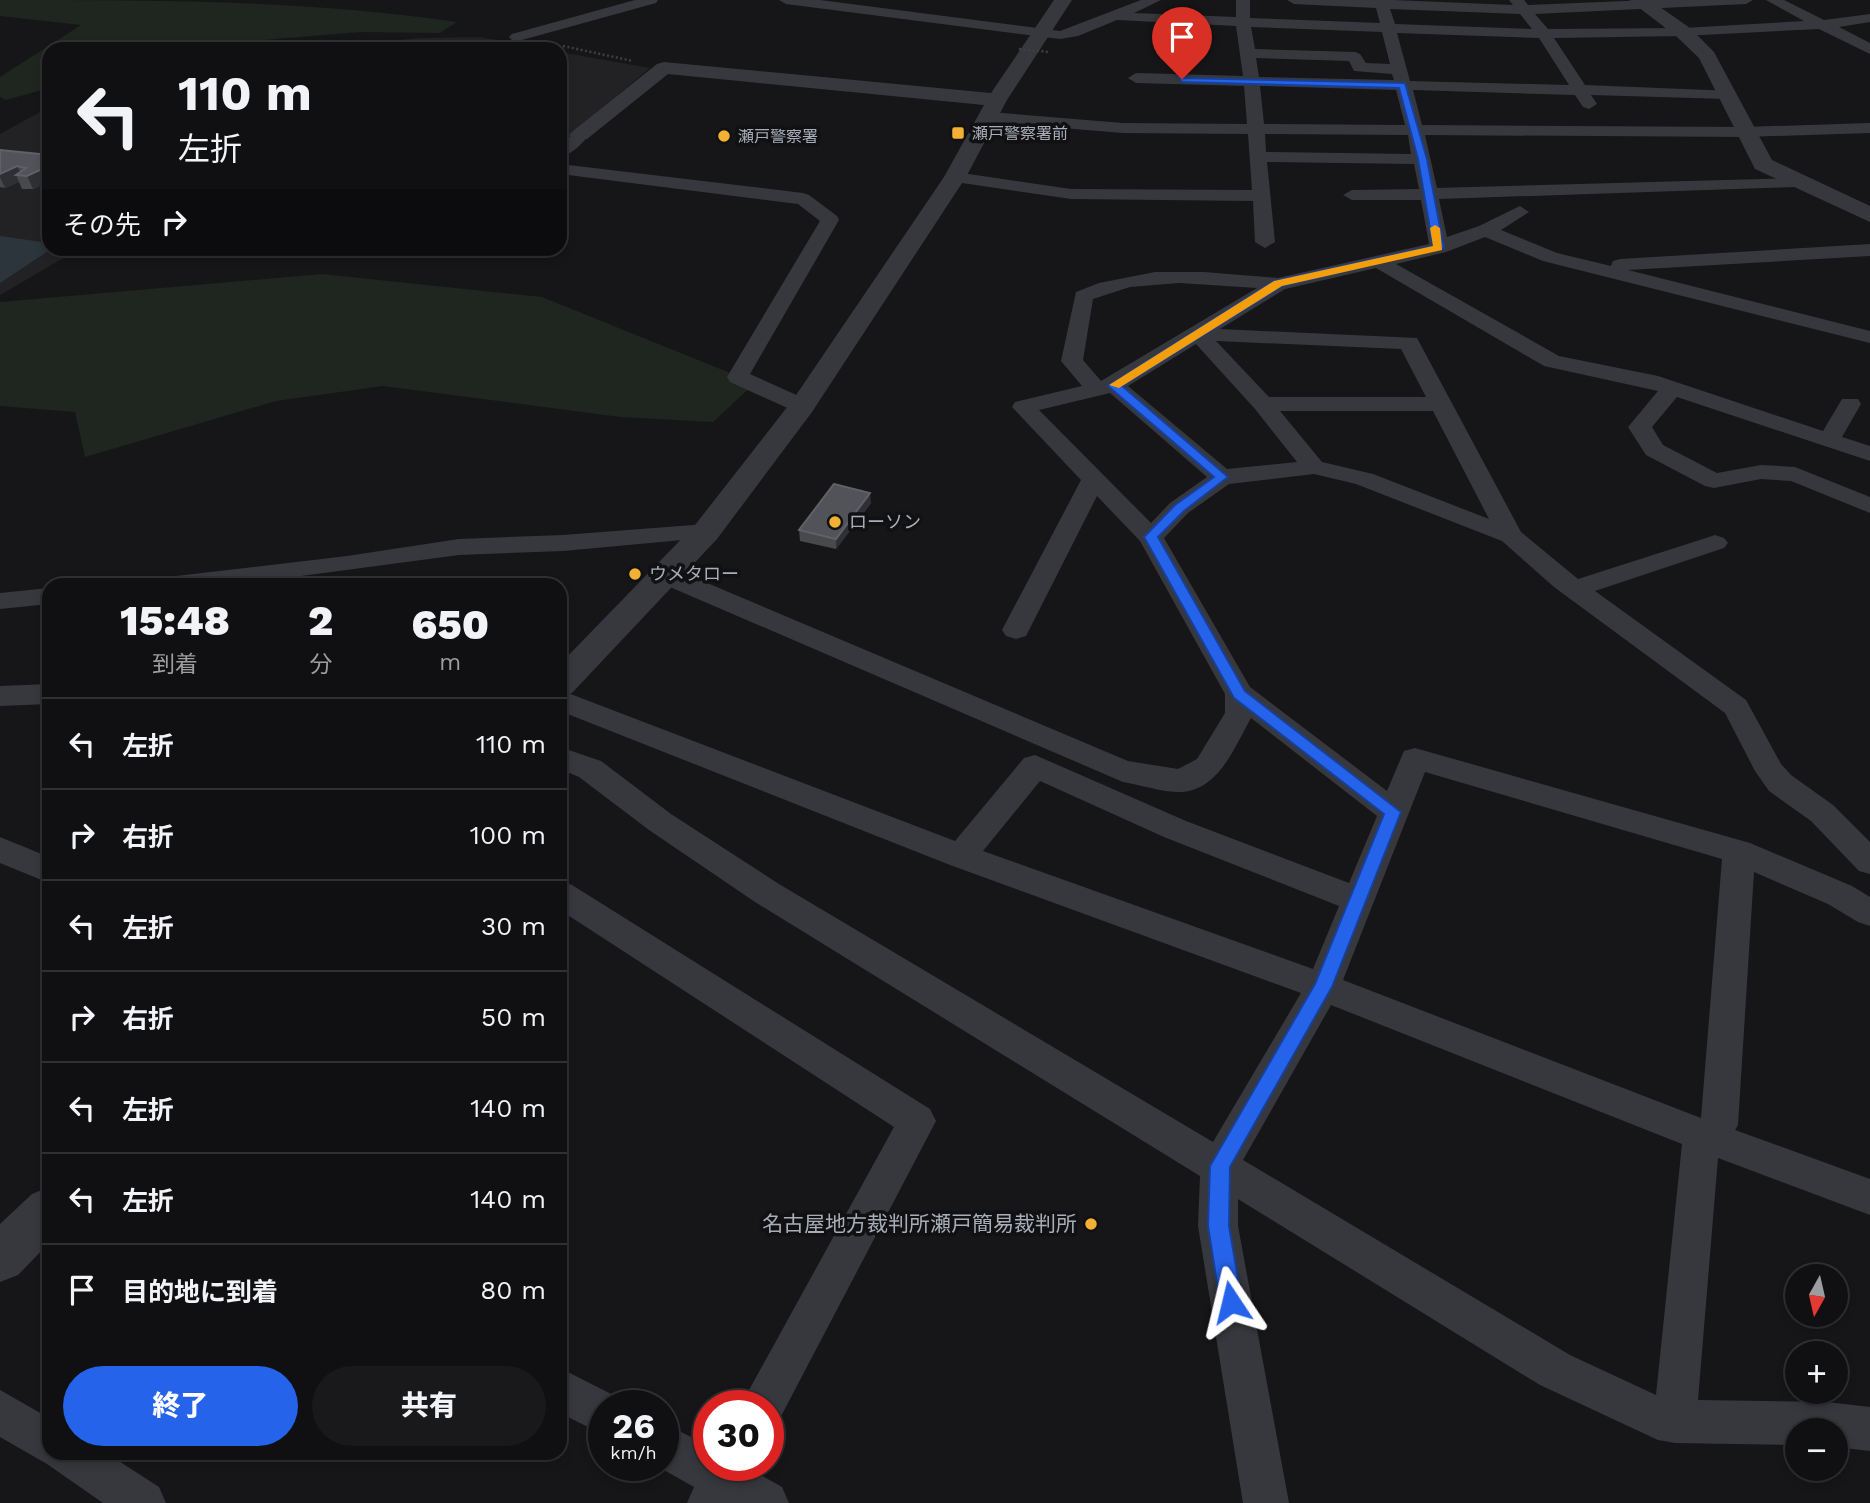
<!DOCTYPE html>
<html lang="ja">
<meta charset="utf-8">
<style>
:root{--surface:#101012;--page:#19191b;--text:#f1f3f6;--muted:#9c9d9f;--line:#303032;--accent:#2563eb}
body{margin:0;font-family:"Work Sans","Noto Sans JP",sans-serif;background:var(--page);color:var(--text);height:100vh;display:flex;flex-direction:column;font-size:26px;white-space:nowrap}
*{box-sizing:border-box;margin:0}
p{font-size:23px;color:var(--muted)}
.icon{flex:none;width:38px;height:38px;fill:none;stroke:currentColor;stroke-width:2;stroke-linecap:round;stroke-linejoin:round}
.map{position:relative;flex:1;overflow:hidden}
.side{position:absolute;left:42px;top:578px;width:525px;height:882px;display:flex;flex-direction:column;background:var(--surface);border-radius:21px;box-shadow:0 4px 10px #0003,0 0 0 2px var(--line)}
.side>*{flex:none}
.top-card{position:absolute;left:42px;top:42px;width:525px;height:214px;border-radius:21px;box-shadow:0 4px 10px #0003,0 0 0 2px var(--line);background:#101012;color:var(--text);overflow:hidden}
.needle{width:46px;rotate:188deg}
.buttons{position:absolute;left:1785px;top:1264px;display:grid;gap:14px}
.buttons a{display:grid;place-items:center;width:63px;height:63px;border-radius:50%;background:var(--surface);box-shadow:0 4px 10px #0003,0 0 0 2px var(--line);font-size:35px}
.speed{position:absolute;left:588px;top:1390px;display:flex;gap:14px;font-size:35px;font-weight:700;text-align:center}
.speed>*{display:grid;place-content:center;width:91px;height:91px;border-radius:50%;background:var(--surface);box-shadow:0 4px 10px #0003,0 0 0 2px var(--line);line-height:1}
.speed small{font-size:18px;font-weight:400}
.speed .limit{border:10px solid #d22;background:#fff;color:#111}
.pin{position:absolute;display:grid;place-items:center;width:60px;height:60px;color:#fff;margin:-72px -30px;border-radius:50% 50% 50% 0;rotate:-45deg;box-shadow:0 0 7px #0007}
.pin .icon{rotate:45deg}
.me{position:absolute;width:77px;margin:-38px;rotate:350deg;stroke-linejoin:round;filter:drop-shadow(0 0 5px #0008)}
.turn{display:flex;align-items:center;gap:24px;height:147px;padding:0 21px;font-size:32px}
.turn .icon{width:91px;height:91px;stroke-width:2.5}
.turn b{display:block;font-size:49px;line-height:60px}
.then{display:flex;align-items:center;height:66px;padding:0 21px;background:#0003;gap:14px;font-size:26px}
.eta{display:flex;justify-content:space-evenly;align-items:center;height:119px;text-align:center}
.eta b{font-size:42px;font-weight:800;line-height:49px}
.action{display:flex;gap:14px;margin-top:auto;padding:14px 21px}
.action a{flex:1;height:80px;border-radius:42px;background:var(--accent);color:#fff;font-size:28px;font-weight:800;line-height:80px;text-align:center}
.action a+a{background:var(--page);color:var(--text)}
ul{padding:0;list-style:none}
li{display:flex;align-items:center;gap:21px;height:91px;padding:0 21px;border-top:2px solid var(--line)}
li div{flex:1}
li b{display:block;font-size:26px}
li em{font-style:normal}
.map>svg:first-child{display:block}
.built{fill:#222225}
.green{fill:#1e261f}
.water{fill:#2c353c}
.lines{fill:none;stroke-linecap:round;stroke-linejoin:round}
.path{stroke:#3d3f44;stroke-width:2.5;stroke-dasharray:2 2.5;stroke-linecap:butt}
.minor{fill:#37383d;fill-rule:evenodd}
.tertiary{fill:#37383d;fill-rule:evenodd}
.path-bridge{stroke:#3d3f44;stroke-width:2.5;stroke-dasharray:2 2.5;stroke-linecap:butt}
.wall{fill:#47494d}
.shaded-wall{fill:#2f3033}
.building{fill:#525359;stroke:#5f6168;stroke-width:2}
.route{fill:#2563eb;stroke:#184099;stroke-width:2}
.slow{fill:#f59e0b}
.poi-dot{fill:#f2b134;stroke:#111113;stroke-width:2.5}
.labels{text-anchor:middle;stroke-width:7;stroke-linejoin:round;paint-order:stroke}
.far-poi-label{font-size:16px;fill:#a8adb8;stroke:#111113;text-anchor:start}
.poi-label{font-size:18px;fill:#a8adb8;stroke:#111113;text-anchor:start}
.near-poi-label{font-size:21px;fill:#a8adb8;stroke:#111113;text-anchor:end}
</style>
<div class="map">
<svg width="1870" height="1503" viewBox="0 0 1870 1503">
<rect width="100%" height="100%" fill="#161618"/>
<!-- built -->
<g class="built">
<polygon points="480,37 546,49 288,49 421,38"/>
<polygon points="560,52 650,68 560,143"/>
<polygon points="49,107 49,248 146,249 74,252 0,295 0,134"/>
</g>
<!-- green -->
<g class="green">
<path d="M0,0C153,0 307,0 457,22L440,33L360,32L264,40L230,49H49V88L6,100L0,97V77L81,25L0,16Z"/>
<polygon points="322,274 542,297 755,383 713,422 620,417 383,386 276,401 85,457 75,412 0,406 0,302"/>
</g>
<!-- water -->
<polygon class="water" points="0,236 49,243 51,249 0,283"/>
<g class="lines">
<!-- path -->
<polyline class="path" points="563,46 633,61"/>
<!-- minor -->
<g class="minor">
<polygon points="635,0 658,0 656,3 522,40 512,40 509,37 512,34"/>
<path d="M779,0H820L1060,31L1141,0H1161L1134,13L1236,17V0H1250V18L1380,23L1376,8L1294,4L1287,0H1393L1513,5L1509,0H1524L1528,5L1650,0H1753L1746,4L1535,14L1548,29L1683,28L1804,21L1766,0H1784L1824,20L1870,14V22L1839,27L1870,43V54L1819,29L1683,36L1554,38L1585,85L1733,91L1735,94L1733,97L1727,99L1591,95L1597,104L1589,109L1583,107L1575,95L1413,90L1422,125L1744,127L1870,123V133L1744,137L1425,135L1437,188L1802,178L1805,182L1802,186L1796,187L1439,199L1447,237L1479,226L1520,206L1529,212L1501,230L1557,253L1611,266L1613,261L1620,259L1870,244V256L1628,270L1870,331V343L1543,261L1485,237L1446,252L1396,264L1559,356L1658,376L1823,431L1842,399H1858L1861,404L1842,437L1870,446V461L1677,397L1652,427L1663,445L1717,473L1761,465L1795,467L1870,497V513L1791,481L1761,479L1714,488L1705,486L1646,455L1628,427L1658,391L1544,366L1376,268L1285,289L1220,329L1417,338L1521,532L1578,579L1706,538L1715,535L1724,538L1728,543L1724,548L1595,591L1746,700L1781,764L1791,775L1833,805L1870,842V874L1859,871L1811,821L1769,791L1755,771L1725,713L1554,587L1502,541L1356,484L1314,474L1229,484L1188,513L1164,538L1250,687L1387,791L1404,751L1415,748L1750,843L1852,886L1870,897V926L1858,922L1828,904L1754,872L1738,1125L1735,1130L1870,1179V1215L1718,1158L1698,1400L1827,1402L1870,1407V1451L1836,1447V1430H1797V1445L1675,1443L1658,1440L1540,1385L1238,1199V1226L1289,1503H1243L1198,1226L1200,1176L755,902L649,830L579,777L560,769V747L601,761L671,814L779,884L1213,1142L1301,993L950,865L560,711V690L955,841L1024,758L1035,755L1186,821L1349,883L1377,816L1251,718C1235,746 1220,788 1183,792C1165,793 1141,785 1123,782L656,581L652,575L656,569L665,567L674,569L1128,761L1178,769L1197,759L1225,713V694L1140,541L1097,496L1026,636L1016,639L1006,636L1002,630L1081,480L1012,407L1015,402L1082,386L1061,361L1076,292L1099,283L1155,272H1204L1278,278L1429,244L1421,200H1352L1343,195L1352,190L1419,189L1414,164L1267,162L1275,242L1265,248L1255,242L1253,201L1071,199L955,182L946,177L955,172L1071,189L1252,190L1248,134L1123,133L990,122L982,117L990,112L1123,123L1247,124L1244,86L1136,83L1128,78L1136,73L1243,76L1236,26L1117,20L1078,36L1060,39L786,4ZM1390,9L1520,14L1532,29L1395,24ZM1251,27L1382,32L1390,64L1366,63L1360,54L1355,52L1255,49ZM1397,33L1539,38L1569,85L1410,81ZM1256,58L1349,61L1354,71L1392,74L1394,80L1259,77ZM1260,86L1396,90L1405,125L1264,124ZM1265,134L1408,135L1411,154L1266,152ZM1179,283L1257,288L1101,381L1083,360L1093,299L1130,287ZM1216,341L1401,349L1426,397H1269ZM1196,344L1255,409L1297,462L1227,469L1128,386ZM1110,393L1207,477L1170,503L1151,523L1039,410ZM1280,411H1433L1489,519L1373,474L1322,462ZM1425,772L1722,859L1701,1118L1343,980ZM1040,781L1164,837L1339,906L1313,969L983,851ZM1331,1005L1682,1144L1656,1395L1570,1355L1243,1160Z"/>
<path d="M580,130L589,135C582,144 571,155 560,157V143Z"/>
<polygon points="560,164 803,193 809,195 837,216 839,220 750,374 810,401 813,406 810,411 794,411 730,382 727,377 820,221 798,204 560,174"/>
<polygon points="706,524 715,527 719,532 715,537 563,551 459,555 241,584 163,584 167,578 176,576 347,556 459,539 563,535"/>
<polygon points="49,588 49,604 0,609 0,593"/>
<polygon points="49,684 49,704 0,706 0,686"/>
<polygon points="0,837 49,857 49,883 0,863"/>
<polygon points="560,881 572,885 930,1109 936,1121 779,1420 768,1425 768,1405 742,1405 749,1390 894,1127 560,910"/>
<polygon points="560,1368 619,1398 622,1405 604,1405 604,1435 560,1413"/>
<polygon points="0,1390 49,1418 49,1452 105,1452 159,1487 166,1503 103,1503 47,1464 0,1437"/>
<polygon points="663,1423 709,1446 709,1465 754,1465 752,1470 782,1487 789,1503 687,1503 694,1487 655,1465 663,1465"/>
</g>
<!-- tertiary -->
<g class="tertiary">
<polygon points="1054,0 1072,0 1007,100 966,177 812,412 717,539 572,693 560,697 560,664 695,525 792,401 944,177 984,105 668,74 587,139 573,139 569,135 573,131 657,64 664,62 991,93"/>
<polygon points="1629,0 1650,0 1690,28 1714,52 1772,160 1870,206 1870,222 1755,169 1699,58 1676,36"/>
<polygon points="49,1187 49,1243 18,1275 0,1282 0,1224 32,1194"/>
</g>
<!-- path-bridge -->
<polyline class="path-bridge" points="1019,49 1048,52"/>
</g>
<!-- wall -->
<g class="wall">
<polygon points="0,150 49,155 49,182 33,189 22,189 19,182 5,188 0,187"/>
<polygon points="871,503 836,549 800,541 799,530"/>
</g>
<!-- shaded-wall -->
<g class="shaded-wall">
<polygon points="17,166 22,175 16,175 19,182 5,188 0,177 0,174"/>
<polygon points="44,168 49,179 49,182 33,189 27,176"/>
<polygon points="870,493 871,503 836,549 836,539"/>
</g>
<!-- building -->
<g class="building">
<polygon points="0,150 49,155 49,168 44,168 27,176 16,175 26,168 17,166 0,174"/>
<polygon points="834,484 870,493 836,539 799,530"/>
</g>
<!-- route -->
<polygon class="route" points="1179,78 1405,83 1427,159 1444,248 1282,286 1122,386 1228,477 1184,511 1158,537 1245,691 1401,812 1332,987 1230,1167 1229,1226 1242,1302 1239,1309 1231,1312 1223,1309 1220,1302 1208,1226 1210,1166 1315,984 1384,814 1234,698 1144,537 1175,505 1214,477 1108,386 1274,281 1433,246 1418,159 1399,88 1182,82"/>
<!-- slow -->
<polygon class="slow" points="1435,225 1440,228 1442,250 1282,286 1119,388 1109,385 1274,281 1433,246 1430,228"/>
<!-- markers -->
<g class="poi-dot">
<rect x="951" y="126" width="14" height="14" rx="3.5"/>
<circle cx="724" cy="136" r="7"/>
<circle cx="835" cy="522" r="7"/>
<circle cx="635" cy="574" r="7"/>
<circle cx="1091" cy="1224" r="7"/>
</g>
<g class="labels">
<!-- far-poi labels -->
<g class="far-poi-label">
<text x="972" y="139">瀬戸警察署前</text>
<text x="738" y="142">瀬戸警察署</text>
</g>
<!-- poi labels -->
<g class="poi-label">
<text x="849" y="528">ローソン</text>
<text x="649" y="580">ウメタロー</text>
</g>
<!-- near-poi labels -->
<g class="near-poi-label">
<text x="1077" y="1231">名古屋地方裁判所瀬戸簡易裁判所</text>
</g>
</g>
</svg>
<div class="buttons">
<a><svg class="needle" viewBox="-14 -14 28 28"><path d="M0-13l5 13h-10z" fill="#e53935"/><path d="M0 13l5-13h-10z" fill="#9c9d9f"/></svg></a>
<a>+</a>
<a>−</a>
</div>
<div class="speed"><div>26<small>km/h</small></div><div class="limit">30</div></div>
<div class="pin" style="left:1182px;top:79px;background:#d93025"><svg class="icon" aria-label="arrive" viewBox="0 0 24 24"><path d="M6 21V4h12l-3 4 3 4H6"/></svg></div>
<svg class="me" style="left:1231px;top:1302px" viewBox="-20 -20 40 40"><path d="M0-17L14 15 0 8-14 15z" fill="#2563eb" stroke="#fff" stroke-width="4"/></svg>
<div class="top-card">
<div class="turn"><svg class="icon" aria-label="left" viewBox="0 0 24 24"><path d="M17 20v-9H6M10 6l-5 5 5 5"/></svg><div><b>110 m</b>左折</div></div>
<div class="then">その先<svg class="icon" aria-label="right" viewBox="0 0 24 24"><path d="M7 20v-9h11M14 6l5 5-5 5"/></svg></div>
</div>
<section class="side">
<div class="eta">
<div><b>15:48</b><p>到着</p></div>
<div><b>2</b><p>分</p></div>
<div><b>650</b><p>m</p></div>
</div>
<ul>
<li><svg class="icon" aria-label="left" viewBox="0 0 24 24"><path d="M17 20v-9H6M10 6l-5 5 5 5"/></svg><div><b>左折</b></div><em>110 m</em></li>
<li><svg class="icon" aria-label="right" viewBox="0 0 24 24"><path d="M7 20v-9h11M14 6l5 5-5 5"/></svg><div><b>右折</b></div><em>100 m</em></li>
<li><svg class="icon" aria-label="left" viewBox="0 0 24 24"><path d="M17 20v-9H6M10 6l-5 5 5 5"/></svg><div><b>左折</b></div><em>30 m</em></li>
<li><svg class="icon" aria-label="right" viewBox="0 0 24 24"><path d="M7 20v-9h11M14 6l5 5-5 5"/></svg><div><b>右折</b></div><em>50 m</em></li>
<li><svg class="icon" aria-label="left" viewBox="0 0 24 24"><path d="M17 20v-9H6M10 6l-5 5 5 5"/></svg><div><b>左折</b></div><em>140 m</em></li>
<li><svg class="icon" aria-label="left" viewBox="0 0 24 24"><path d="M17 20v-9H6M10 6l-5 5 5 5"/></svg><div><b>左折</b></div><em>140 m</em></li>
<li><svg class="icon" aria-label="arrive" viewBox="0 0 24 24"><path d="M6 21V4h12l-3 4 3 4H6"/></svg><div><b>目的地に到着</b></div><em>80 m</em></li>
</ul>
<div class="action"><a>終了</a><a>共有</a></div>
</section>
</div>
